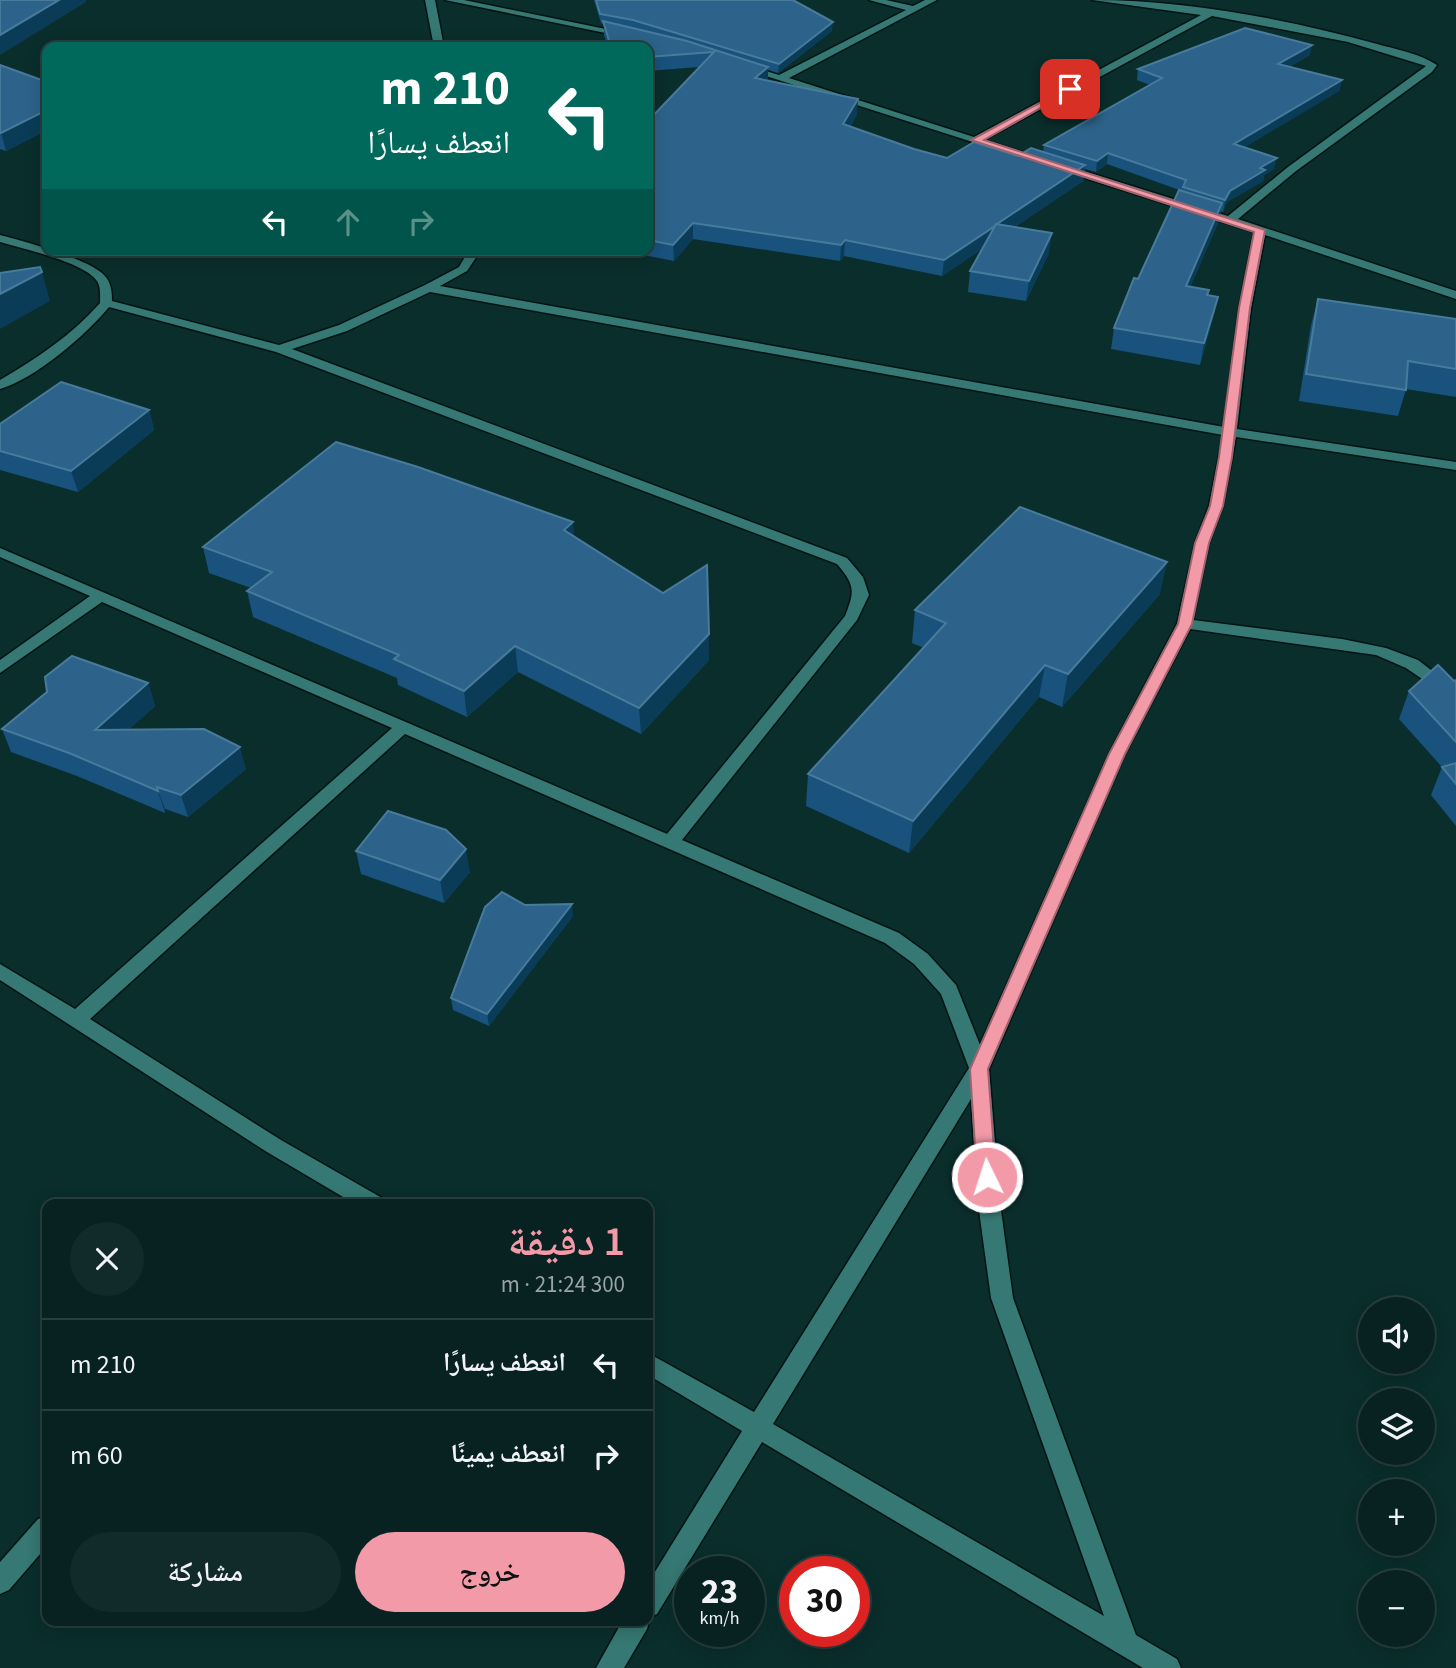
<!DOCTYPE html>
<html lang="ar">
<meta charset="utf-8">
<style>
:root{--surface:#082221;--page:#112a2a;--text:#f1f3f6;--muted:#98a4a5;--line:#293f3f;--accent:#f39aa9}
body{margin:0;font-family:"Source Sans 3","Noto Naskh Arabic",sans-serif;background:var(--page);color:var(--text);direction:rtl;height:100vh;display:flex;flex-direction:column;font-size:26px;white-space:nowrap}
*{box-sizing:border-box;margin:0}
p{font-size:23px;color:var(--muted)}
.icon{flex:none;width:38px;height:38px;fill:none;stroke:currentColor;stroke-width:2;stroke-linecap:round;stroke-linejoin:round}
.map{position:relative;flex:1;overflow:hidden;direction:ltr}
.drawer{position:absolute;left:42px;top:1199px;width:611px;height:427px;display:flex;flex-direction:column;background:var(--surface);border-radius:14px;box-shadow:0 4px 18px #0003,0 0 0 2px var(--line);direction:rtl}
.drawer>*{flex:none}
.guide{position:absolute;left:42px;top:42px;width:611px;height:214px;border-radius:14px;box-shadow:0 4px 18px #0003,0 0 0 2px var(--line);direction:rtl;background:#00695c;color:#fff;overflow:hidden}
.tools{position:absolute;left:1358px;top:1297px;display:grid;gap:14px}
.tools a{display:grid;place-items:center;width:77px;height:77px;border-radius:50%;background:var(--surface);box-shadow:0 4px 18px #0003,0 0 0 2px var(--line);font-size:35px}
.speed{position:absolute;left:674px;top:1556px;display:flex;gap:14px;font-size:35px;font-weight:700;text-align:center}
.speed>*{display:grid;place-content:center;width:91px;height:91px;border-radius:50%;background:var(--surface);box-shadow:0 4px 18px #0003,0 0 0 2px var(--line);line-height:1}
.speed small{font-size:18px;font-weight:400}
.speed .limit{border:10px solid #d22;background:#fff;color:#111}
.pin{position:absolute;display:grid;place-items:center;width:60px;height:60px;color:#fff;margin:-30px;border-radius:14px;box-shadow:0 4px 10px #0006}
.me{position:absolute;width:77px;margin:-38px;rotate:356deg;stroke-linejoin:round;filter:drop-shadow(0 0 5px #0008)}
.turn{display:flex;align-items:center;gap:24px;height:147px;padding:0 28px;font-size:32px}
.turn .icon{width:91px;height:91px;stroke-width:2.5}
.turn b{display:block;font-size:49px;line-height:60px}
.lanes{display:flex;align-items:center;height:66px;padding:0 28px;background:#0003;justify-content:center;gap:35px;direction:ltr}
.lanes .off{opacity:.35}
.round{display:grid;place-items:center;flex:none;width:74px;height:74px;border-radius:37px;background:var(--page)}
.headline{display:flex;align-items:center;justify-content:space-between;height:119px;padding:0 28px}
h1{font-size:42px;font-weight:600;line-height:52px;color:var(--accent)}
.cta{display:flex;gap:14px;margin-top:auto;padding:14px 28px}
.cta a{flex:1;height:80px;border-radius:42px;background:var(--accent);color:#111;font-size:28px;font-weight:600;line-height:80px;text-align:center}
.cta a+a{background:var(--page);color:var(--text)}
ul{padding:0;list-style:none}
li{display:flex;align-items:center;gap:21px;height:91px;padding:0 28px;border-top:2px solid var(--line)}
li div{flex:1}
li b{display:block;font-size:26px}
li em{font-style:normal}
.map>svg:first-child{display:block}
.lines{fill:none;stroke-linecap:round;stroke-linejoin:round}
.minor-casing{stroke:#021413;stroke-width:3}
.minor{fill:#367873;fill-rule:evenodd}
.wall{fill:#18527d}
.shaded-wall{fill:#0a3c57}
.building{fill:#2d638a;stroke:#487b9b;stroke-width:2}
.route{fill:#f39aa9;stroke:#9e646e;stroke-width:2}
</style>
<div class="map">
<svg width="1456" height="1668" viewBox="0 0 1456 1668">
<rect width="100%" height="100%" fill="#0a2e2c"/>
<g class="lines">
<!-- minor casing -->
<g class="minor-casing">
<g id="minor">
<polygon points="425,0 435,0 444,47 434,47"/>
<polygon points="445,0 464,0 630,34 625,37"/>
<path d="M869,0H886L913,6L925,0H937L789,78L974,137L1201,15L1092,0C1187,0 1286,19 1377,44C1395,49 1421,54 1437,65L1432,72L1296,171L1238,219L1456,291V299L1265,235L1251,308L1237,429L1456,462V470L1236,437L1223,506L1209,543L1193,620L1342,639L1386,648L1418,660L1456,689V702L1406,668L1376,655L1190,629L1125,754L989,1069L1000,1203L1013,1298L1136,1635L1177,1659L1181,1668H1143L762,1442L657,1614L650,1617L647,1629L624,1668H596L623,1620H648V1583L742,1431L648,1375V1353L754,1412L969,1068L941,994L914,964L885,943L405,734L90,1019L281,1140L382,1198L385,1204H355L267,1152L0,980V964L75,1009L392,728L102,602L0,673V660L90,596L0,557V548L667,834L845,616C855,591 855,585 837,564L276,352L109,307C86,335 35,379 0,389V380C37,358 72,335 100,303C100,296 101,287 97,281C84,262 23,249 0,242V235C23,241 89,259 104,275C111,282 112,291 112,301L279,345L339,325L425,285L459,267L469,250H481L467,271L440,286L1224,427L1239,308L1254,232L741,68L746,65L779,75L906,10ZM1212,16L1348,42L1426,66L1288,167L1228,216L984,140ZM430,292L1223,435L1209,506L1195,543L1177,624L1109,754L980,1045L956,985L928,954L899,933L682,840L857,620L869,595L863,577L847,558L292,349L347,331ZM971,1099L978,1203L991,1298L1104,1616L773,1424Z"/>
<polygon points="47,1516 47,1546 9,1590 0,1594 0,1562 38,1519"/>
</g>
</g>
<!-- minor -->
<use href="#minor" class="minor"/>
</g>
<!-- wall -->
<g class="wall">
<polygon points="594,0 793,0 832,31 778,73 768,70 768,80 857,114 850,127 914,149 947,158 1018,156 1043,152 1044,145 1150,85 1137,80 1138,69 1310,55 1289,67 1342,80 1339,91 1244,147 1274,169 1264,175 1263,181 1227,202 1223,212 1221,211 1218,223 1190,287 1209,290 1208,295 1218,297 1213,318 1200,365 1111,349 1114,328 1182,191 1107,164 1096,172 1085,169 1083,181 1015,227 1049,253 1026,301 968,292 970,271 982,249 942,276 844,256 840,261 693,239 674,261 618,250 648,250 648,121 699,67 648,71 648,47 608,47 604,35 604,24 601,23"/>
<polygon points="0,65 47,82 47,130 6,151 0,149"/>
<polygon points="1318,299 1456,319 1456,397 1406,389 1398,416 1299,401 1311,325"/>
<polygon points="149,410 154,430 78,492 0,470 0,424"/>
<polygon points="575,537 709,660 641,734 518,672 467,717 398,685 397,678 253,617 247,591 251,588 209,573 203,547"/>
<polygon points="1160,594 1062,707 1039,697 909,853 806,806 808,774 924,648 912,643 915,610"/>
<polygon points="1456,680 1456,826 1431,795 1442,767 1399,719 1409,691"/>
<polygon points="148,683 155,706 128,730 246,769 188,817 165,809 165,813 77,776 11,752 2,729"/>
<polygon points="356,851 470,872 444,903 361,874"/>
<polygon points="525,905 573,916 489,1026 453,1010 451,998"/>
</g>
<!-- shaded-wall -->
<g class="shaded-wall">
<polygon points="59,0 86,0 86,2 0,55 0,35"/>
<polygon points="833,22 832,31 778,73 779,64"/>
<polygon points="1312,45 1310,55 1276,74 1278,64"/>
<polygon points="768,67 768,81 755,78"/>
<polygon points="1342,80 1339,91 1232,155 1234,144"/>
<polygon points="858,99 857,114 842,139 843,124"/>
<polygon points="47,110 47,130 6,151 1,133"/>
<polygon points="1108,153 1107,164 1096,172 1097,161"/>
<polygon points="1277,158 1274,169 1264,175 1263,181 1227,202 1223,212 1225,200 1230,191 1260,168"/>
<polygon points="1085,165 1083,181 942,276 944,260"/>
<polygon points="1222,203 1218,223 1182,307 1186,286"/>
<polygon points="693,223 693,239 674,261 673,245"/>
<polygon points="1052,233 1049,253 1026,301 1029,281"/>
<polygon points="845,240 844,256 840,261 841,245"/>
<polygon points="42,272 50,301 0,329 0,294"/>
<polygon points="1218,297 1213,318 1200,365 1204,343"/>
<polygon points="149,410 154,430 78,492 71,471"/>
<polygon points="573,522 575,547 564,530"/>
<polygon points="1167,562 1160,594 1062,707 1068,674"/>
<polygon points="709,634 709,660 641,734 639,708"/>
<polygon points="515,646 518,672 467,717 464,691"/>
<polygon points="1045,665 1039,697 909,853 913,821"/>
<polygon points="148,683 155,706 103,753 95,730"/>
<polygon points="240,747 246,769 188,817 181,795"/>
<polygon points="157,787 165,809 165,813 158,791"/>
<polygon points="466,849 470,872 444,903 440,880"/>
<polygon points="572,904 573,916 489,1026 487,1014"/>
</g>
<!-- building -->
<g class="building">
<polygon points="0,0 59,0 0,35"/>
<polygon points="596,0 793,0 833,22 779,64 633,20 600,14"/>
<polygon points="603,21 687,41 768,67 755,78 858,99 843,124 914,149 947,158 974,142 1018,156 1031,148 1085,165 997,224 996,224 995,226 944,260 845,240 841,245 693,223 673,245 648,240 648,121 714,52 648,57 648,47 611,47"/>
<polygon points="1245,28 1312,45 1278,64 1342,80 1234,144 1277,158 1260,168 1265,170 1230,191 1225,200 1183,187 1186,180 1108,153 1097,161 1044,145 1162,78 1138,69"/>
<polygon points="0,65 47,82 47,110 1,133 0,133"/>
<polygon points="1179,190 1222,203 1186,286 1209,290 1207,295 1218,297 1204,343 1114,328 1134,278 1138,279"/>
<polygon points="996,224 1052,233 1029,281 970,271"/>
<polygon points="40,267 42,272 0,294 0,273"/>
<polygon points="1318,299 1456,319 1456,369 1408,361 1406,390 1306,374"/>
<polygon points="61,382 149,410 71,471 0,451 0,424"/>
<polygon points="336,442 418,467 573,522 564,530 663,593 707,565 709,634 639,708 515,646 464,691 394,659 399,655 247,591 272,572 203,547"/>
<polygon points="1020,507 1167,562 1068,674 1045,665 913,821 808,774 946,623 915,610"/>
<polygon points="72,656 148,683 95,730 204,729 240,747 181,795 157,787 158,791 69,753 2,729 47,692 45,677"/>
<polygon points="1438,665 1454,681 1456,680 1456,742 1409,691"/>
<polygon points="1456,763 1456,784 1442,767"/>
<polygon points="388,811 446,830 466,849 440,880 356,851"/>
<polygon points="502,892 525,905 572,904 487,1014 451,998 485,907"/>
</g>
<!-- route -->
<polygon class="route" points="1067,88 1074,89 984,140 1265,230 1250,308 1232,457 1223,506 1209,543 1192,624 1125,754 988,1069 996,1177 993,1182 987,1185 980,1182 977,1177 970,1069 1109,754 1178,624 1195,543 1210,506 1219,457 1239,308 1254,232 971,140"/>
</svg>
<div class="tools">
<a><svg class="icon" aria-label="sound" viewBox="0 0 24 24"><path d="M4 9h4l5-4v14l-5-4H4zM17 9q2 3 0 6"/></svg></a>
<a><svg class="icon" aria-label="layers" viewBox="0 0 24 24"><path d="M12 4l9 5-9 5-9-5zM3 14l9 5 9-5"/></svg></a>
<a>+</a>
<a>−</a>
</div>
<div class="speed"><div>23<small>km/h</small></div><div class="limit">30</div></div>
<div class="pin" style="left:1070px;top:89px;background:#d93025"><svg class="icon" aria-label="arrive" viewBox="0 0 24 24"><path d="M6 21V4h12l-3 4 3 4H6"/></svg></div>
<svg class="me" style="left:987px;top:1177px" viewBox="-20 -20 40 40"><circle r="17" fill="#f39aa9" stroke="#fff" stroke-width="3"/><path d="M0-11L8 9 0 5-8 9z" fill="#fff"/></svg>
<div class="guide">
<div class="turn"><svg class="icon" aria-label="left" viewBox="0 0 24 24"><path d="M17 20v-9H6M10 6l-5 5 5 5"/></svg><div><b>210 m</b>انعطف يسارًا</div></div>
<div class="lanes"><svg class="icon" aria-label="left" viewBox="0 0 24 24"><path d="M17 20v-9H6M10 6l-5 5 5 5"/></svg><svg class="icon off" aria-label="ahead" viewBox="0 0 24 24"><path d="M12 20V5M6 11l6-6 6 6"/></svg><svg class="icon off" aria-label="right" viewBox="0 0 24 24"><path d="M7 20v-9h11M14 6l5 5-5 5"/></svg></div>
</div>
<section class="drawer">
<div class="headline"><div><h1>1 دقيقة</h1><p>300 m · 21:24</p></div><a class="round"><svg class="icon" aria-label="close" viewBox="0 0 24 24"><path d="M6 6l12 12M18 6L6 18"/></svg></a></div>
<ul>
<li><svg class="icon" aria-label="left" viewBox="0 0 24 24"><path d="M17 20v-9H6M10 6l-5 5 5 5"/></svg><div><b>انعطف يسارًا</b></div><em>210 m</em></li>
<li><svg class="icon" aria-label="right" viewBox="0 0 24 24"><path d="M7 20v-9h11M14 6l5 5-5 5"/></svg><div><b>انعطف يمينًا</b></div><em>60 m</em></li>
</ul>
<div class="cta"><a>خروج</a><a>مشاركة</a></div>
</section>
</div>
